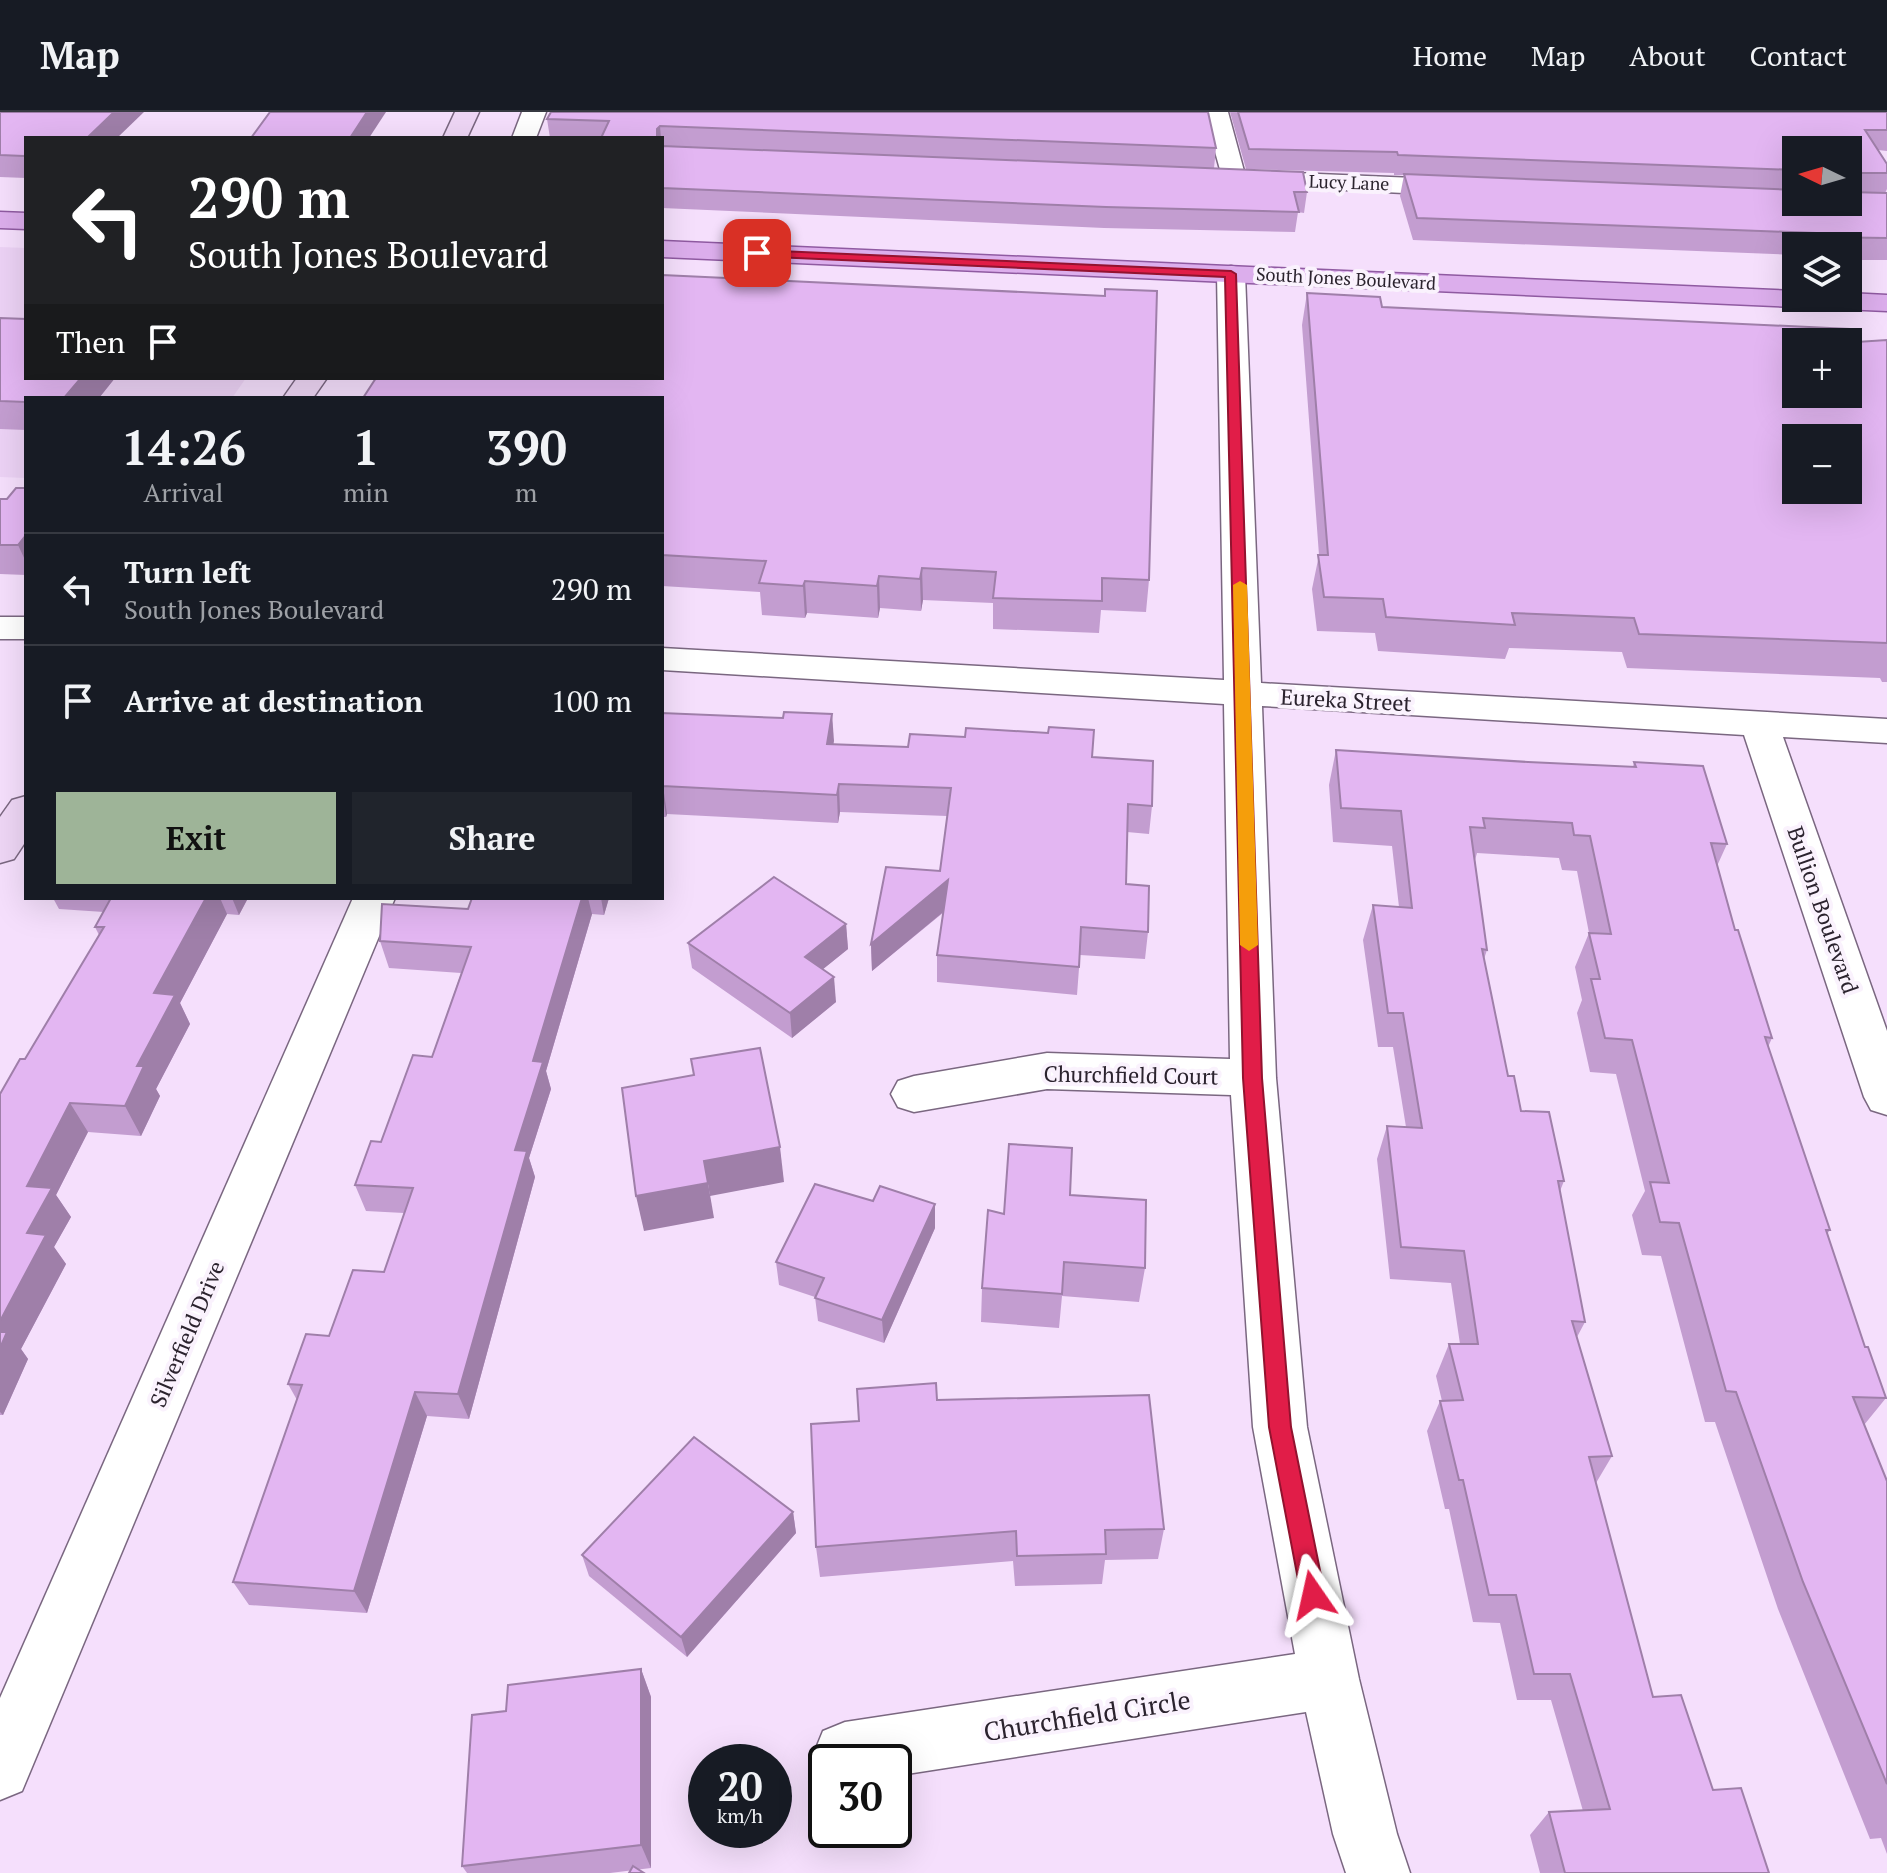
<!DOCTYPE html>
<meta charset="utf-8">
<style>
:root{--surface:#171b24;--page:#20242c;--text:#f1f3f6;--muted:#9ea1a6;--line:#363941;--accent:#9eb498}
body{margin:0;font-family:"PT Serif",serif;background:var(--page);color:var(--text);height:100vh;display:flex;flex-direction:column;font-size:30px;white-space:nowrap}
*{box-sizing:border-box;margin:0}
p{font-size:26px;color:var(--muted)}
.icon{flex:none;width:44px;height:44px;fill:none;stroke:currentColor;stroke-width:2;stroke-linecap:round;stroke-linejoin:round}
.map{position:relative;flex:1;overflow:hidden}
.drawer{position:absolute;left:24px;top:284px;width:640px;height:504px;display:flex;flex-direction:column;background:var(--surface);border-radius:0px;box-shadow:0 8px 32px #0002}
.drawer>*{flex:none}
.top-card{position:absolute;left:24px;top:24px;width:640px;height:244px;border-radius:0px;box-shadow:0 8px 32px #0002;background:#202124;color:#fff;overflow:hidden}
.needle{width:52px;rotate:275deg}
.buttons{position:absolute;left:1782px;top:24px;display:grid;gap:16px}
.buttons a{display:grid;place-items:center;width:80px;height:80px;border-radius:0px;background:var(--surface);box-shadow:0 8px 32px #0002;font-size:40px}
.speed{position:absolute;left:688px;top:1632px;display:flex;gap:16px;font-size:40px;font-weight:700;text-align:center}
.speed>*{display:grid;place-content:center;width:104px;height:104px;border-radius:50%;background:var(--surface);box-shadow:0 8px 32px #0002;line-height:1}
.speed small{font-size:20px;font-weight:400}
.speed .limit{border:4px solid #111;border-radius:12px;background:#fff;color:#111}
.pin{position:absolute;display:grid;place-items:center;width:68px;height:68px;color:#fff;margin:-34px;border-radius:16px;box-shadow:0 4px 12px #0006}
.me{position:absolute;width:88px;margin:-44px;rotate:349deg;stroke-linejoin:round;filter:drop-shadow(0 0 6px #0008)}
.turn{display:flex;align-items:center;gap:28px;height:168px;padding:0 32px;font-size:36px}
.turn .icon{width:104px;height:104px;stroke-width:2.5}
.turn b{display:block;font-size:56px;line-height:68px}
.then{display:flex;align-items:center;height:76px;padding:0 32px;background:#0003;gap:16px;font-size:30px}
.eta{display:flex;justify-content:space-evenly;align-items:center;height:136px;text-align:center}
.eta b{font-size:48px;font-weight:700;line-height:56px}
.button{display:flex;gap:16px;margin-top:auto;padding:16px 32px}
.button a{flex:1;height:92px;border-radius:0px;background:var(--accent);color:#111;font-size:32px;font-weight:700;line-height:92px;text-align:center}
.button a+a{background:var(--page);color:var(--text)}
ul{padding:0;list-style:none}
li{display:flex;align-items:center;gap:24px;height:112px;padding:0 32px;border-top:2px solid var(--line)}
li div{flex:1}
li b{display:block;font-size:30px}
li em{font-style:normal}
header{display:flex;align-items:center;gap:48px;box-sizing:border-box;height:112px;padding:0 40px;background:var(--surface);border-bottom:2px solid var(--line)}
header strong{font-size:38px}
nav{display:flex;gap:44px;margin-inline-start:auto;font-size:28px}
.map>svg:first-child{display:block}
.built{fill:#ecd2f5}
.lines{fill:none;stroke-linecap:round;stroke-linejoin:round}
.street-casing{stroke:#7a6780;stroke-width:3}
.secondary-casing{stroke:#7a6780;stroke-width:3}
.primary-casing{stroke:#8f5aa1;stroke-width:3}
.street{fill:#fff;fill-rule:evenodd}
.secondary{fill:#eed6f5;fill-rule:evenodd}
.primary{fill:#dcaeec;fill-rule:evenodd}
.wall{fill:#c39dd0;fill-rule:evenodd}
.shaded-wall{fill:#9f7fa9}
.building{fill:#e3b6f2;stroke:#9f7fa9;stroke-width:2;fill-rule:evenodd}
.route{fill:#e11d48;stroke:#92132f;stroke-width:2}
.slow{fill:#f59e0b}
.labels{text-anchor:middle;stroke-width:8;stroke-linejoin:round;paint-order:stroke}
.far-street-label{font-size:18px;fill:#2b232e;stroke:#faf2fd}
.street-label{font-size:22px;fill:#2b232e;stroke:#faf2fd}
.near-street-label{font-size:26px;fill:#2b232e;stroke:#faf2fd}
</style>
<header>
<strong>Map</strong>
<nav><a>Home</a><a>Map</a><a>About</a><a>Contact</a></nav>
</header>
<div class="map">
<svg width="1887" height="1761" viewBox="0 0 1887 1761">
<rect width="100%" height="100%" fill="#f5dffc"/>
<!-- built -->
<polygon class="built" points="0,135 26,136 26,266 246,266 232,286 26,286 26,366 0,365"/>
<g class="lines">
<!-- street casing -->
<g class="street-casing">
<g id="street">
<polygon points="522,0 546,0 536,26 512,26"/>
<polygon points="1204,0 1228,0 1244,59 1463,68 1472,71 1476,76 1472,81 1463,84 1224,72"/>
<polygon points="1231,154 1241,156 1245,162 1261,571 1887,607 1887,631 1783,625 1887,919 1887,1003 1871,998 1864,985 1744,623 1262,594 1276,966 1307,1315 1359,1567 1397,1722 1410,1761 1346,1761 1333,1722 1306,1600 894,1664 894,1650 826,1650 826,1664 814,1641 823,1619 845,1610 1295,1542 1253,1315 1231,983 1047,977 914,1000 898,995 891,982 898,969 914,964 1047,941 1230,947 1224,592 662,558 662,536 1224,568 1217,162 1221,156"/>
<rect x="0" y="505" width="26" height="22"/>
<polygon points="353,786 395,786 22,1679 0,1688 0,1586"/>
</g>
</g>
<!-- secondary casing -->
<g class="secondary-casing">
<g id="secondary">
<polygon points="455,0 479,0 467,26 443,26"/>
<polygon points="297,266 327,266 313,286 283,286"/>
<polygon points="26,684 26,729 14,747 0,751 0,705 12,688"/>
</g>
</g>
<!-- primary casing -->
<g class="primary-casing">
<g id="primary">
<polygon points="0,100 26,101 26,117 0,116"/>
<polygon points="662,129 1796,179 1796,186 1848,186 1848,181 1887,183 1887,199 662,145"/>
</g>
</g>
<!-- street -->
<use href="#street" class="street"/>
<!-- secondary -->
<use href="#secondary" class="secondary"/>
<!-- primary -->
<use href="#primary" class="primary"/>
</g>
<!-- wall -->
<g class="wall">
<polygon points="0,0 26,26 26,66 0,65"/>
<polygon points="551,0 1216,36 1214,56 1307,80 1304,101 1298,100 1295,120 1104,116 662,96 662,26 550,26 547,7"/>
<path d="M1230,0H1887V39L1878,38L1887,52V77L1885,81H1887V148H1848V134H1796V143L1413,128L1400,84L1404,63H1394V61L1246,57ZM1796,38H1848V90H1796Z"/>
<polygon points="1307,181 1382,195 1857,230 1887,228 1887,570 1882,570 1880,566 1627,556 1622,540 1509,536 1505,547 1378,539 1375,521 1317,519 1312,477 1319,443 1302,213"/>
<polygon points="0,206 26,266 115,266 99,286 26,286 26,318 0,317"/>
<polygon points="662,286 1149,468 1146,500 1101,498 1099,521 993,517 993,491 923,488 921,499 880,496 878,506 807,501 805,506 762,503 760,480 662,474"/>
<polygon points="26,376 26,463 0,462 0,387 7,387"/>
<polygon points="662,601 783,606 832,602 833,633 1092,645 1152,694 1149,722 1127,720 1126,772 1148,820 1145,847 1080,843 1077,883 937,870 937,843 944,800 872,859 871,832 940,759 947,704 840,700 838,711 667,702 666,705 662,705"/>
<polygon points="1336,638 1528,650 1633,655 1634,650 1727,732 1717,754 1735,818 1772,926 1768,935 1830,1118 1827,1122 1865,1235 1886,1286 1864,1313 1887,1369 1887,1742 1881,1726 1870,1727 1778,1497 1715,1310 1705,1310 1661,1144 1642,1143 1632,1103 1645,1079 1616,962 1590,960 1577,901 1582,888 1575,855 1589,821 1577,759 1562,758 1559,746 1477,741 1475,748 1487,838 1484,847 1508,964 1521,999 1564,1069 1560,1079 1585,1210 1577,1225 1612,1344 1596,1371 1653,1585 1713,1678 1769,1761 1540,1761 1530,1723 1549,1700 1583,1699 1551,1588 1517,1588 1500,1511 1473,1510 1449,1397 1445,1397 1427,1319 1440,1289 1442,1289 1436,1264 1449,1232 1460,1232 1451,1171 1390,1167 1377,1047 1387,1014 1406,1015 1393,935 1378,935 1363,828 1373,793 1399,795 1392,734 1333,730 1329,673"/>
<polygon points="53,786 248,786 239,803 227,802 180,891 190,912 156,977 160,984 141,1024 88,1020 56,1083 71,1105 54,1135 66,1152 21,1237 28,1247 3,1303 0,1303 0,982 25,947 99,823 95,815 104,800 59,797"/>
<polygon points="472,786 609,786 604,803 592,802 546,959 551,977 529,1046 535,1065 469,1307 427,1304 367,1501 249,1493 233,1470 297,1288 288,1272 384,1160 404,1101 366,1099 355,1073 432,945 461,861 389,856 380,829 468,797"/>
<polygon points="846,812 848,837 823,857 836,890 792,926 692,856 688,831"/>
<polygon points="1070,1083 1145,1156 1139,1190 1062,1184 1059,1216 981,1210 982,1176 1004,1102"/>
<polygon points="935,1116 884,1231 818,1209 815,1185 779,1173 776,1150"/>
<polygon points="937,1288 1164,1417 1158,1447 1105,1448 1102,1472 1015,1474 1013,1449 820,1465 816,1435 859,1309"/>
<polygon points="793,1400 796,1421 687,1545 589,1464 582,1443"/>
<polygon points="641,1557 651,1585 651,1756 610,1761 467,1761 462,1754 506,1599"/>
</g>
<!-- shaded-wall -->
<g class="shaded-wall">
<polygon points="114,0 144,0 117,26 87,26"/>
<polygon points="367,0 386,0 369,26 350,26"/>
<polygon points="660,14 661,26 657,26 657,17"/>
<polygon points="81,266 115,266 99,286 64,286"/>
<polygon points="26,423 26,450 18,433"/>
<polygon points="922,456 923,488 921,499 920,467"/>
<polygon points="879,464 880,496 878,506 877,474"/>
<polygon points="805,469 807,501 805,506 803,474"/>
<polygon points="832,602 834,629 829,660 827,632"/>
<polygon points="839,672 840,700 838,711 837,683"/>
<polygon points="663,674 667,702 666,705 662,677"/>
<polygon points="948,768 948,796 872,859 871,832"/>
<polygon points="206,786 220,786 227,802 180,891 190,912 156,977 160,984 141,1024 125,994 137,954 154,881"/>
<polygon points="232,786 248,786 239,803"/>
<polygon points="582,786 588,786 592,802 546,959 551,977 529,1046 535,1065 469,1307 458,1282 515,1038 533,949"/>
<polygon points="601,786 609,786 604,803"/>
<polygon points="846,812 848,837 807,870 805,845"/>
<polygon points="834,865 836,890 792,926 790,901"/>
<polygon points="70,991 88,1020 56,1083 71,1105 54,1135 66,1152 21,1237 28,1247 3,1303 0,1300 0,1209 27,1121 27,1074"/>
<polygon points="780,1035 784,1070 710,1084 704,1049"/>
<polygon points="708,1071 714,1106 644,1119 636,1084"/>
<polygon points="935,1092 935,1116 884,1231 882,1208"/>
<polygon points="415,1280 427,1304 367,1501 354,1479"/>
<polygon points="793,1400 796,1421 687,1545 681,1525"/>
<polygon points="641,1557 651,1585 651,1756 641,1733"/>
</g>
<!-- building -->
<g class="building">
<polygon points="0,0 114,0 87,26 26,26 26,43 24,44 0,43"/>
<polygon points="270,0 367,0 350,26 251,26"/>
<polygon points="551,0 1208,0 1216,36 660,14 657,17 657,26 601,26 609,9 547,7"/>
<polygon points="1238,0 1887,0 1887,18 1865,18 1887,52 1887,61 1856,61 1853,67 1848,67 1848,38 1796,38 1796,58 1398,43 1397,40 1249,37"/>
<polygon points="662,34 1303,60 1307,80 1294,80 1299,100 1106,95 662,76"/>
<polygon points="1404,62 1796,78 1796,90 1848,90 1848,80 1887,81 1887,126 1818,125 1816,121 1417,106"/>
<polygon points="662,163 1105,184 1105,177 1157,179 1149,468 1102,466 1102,489 993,486 996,460 922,456 920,467 879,464 877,474 805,469 803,474 759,471 766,449 662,443 662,286 363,286 376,266 662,266"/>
<path d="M1307,181L1380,185L1382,195L1850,217L1857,230L1887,228V531L1639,522L1634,506L1512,501L1515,513L1386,505L1383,487L1324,485L1318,443H1328ZM1796,230H1848V282H1796ZM1796,326H1848V378H1796Z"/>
<polygon points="0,206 26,207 26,266 81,266 64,286 26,286 26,290 0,289"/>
<polygon points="16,376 26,376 26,423 18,433 0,433 0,387 7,387"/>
<polygon points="784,600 832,602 827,632 908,635 910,622 965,625 966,616 1048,621 1049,615 1094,618 1092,645 1153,649 1152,694 1128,692 1126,772 1149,774 1148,820 1081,815 1079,855 937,843 948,768 871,832 886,755 940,759 951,676 839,672 837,683 663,674 662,677 662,601 783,606"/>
<polygon points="1336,638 1528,650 1636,655 1634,650 1703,654 1727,732 1711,731 1735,818 1738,818 1772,926 1765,925 1830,1118 1826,1118 1865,1235 1868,1235 1886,1286 1853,1285 1887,1369 1887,1672 1803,1470 1736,1280 1726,1279 1679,1111 1660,1110 1650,1070 1669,1071 1632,928 1605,926 1591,867 1600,867 1589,821 1611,822 1590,724 1574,723 1572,711 1483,706 1485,716 1470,715 1487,838 1482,837 1508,964 1514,964 1521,999 1549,1000 1564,1069 1558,1069 1585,1210 1572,1209 1612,1344 1589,1345 1653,1585 1681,1583 1713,1678 1741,1676 1769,1761 1565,1761 1549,1700 1610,1697 1570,1562 1534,1562 1516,1483 1489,1483 1463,1368 1459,1368 1440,1289 1463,1288 1449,1232 1478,1232 1464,1139 1401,1135 1387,1014 1422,1016 1403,901 1388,901 1373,793 1412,796 1401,699 1341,696"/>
<polygon points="774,765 846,812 805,845 834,865 790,901 688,831"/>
<polygon points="111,786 206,786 154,881 175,883 137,954 144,954 125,994 70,991 27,1074 52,1076 27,1121 46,1123 0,1209 0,982 20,947 25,947 104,815 95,815"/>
<polygon points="472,786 582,786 533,949 543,950 515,1038 527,1039 458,1282 415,1280 354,1479 233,1470 302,1273 288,1272 306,1222 329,1224 353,1158 384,1160 413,1076 355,1073 371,1029 381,1030 413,943 432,945 471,835 380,829 382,792 468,797"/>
<polygon points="760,936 780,1035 704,1049 708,1071 636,1084 622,976 694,963 691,947"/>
<polygon points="1009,1032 1072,1036 1070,1083 1146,1088 1145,1156 1064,1150 1062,1182 982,1176 988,1098 1004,1102"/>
<polygon points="815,1072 873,1089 880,1074 935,1092 882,1208 815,1186 824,1166 776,1150"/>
<polygon points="0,1220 7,1220 0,1236"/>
<polygon points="936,1271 937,1288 1149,1283 1164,1417 1105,1418 1106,1442 1017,1444 1016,1419 816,1435 811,1312 859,1309 857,1277"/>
<polygon points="694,1325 793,1400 681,1525 582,1443"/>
<polygon points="641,1557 641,1733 462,1754 472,1603 506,1599 508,1573"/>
<polygon points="633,1754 644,1761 629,1761"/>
</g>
<!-- route -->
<polygon class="route" points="757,138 1231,159 1236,162 1262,966 1291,1315 1325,1483 1321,1491 1313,1494 1304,1491 1301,1483 1269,1315 1243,966 1225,165 753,144 751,141"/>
<!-- slow -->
<polygon class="slow" points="1240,469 1247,473 1258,833 1249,839 1240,833 1233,473"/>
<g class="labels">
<!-- far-street labels -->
<g class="far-street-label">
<text transform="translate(1349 71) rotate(2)" y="6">Lucy Lane</text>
<text transform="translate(1346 167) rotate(3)" y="6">South Jones Boulevard</text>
</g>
<!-- street labels -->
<g class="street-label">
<text transform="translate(1346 588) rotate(3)" y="8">Eureka Street</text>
<text transform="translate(1823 798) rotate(71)" y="8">Bullion Boulevard</text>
<text transform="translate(1131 963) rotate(1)" y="8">Churchfield Court</text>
<text transform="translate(187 1222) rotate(-67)" y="8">Silverfield Drive</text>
</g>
<!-- near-street labels -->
<g class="near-street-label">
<text transform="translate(1087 1604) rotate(-9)" y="9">Churchfield Circle</text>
</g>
</g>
</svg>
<div class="buttons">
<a><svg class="needle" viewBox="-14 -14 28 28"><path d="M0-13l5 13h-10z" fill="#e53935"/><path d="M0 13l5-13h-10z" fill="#9ea1a6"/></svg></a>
<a><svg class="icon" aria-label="layers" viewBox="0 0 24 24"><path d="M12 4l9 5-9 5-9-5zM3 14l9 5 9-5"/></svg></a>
<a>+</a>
<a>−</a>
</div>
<div class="speed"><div>20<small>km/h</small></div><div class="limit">30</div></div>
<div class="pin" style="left:757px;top:141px;background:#d93025"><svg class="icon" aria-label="arrive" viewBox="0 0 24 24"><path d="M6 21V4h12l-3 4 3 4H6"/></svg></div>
<svg class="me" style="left:1313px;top:1483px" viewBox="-20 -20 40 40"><path d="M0-17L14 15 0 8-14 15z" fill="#e11d48" stroke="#fff" stroke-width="4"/></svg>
<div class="top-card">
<div class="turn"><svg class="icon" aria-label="left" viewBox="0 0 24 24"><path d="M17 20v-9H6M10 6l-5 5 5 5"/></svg><div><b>290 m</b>South Jones Boulevard</div></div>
<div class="then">Then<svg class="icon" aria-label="arrive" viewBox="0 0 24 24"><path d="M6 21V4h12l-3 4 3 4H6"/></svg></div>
</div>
<section class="drawer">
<div class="eta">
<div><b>14:26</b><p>Arrival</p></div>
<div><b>1</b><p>min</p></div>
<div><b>390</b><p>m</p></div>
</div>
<ul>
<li><svg class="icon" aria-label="left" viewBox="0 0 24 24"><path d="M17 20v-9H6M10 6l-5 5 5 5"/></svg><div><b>Turn left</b><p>South Jones Boulevard</p></div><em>290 m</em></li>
<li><svg class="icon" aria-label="arrive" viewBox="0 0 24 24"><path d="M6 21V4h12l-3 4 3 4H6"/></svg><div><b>Arrive at destination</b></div><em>100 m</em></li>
</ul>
<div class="button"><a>Exit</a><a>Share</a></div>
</section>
</div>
